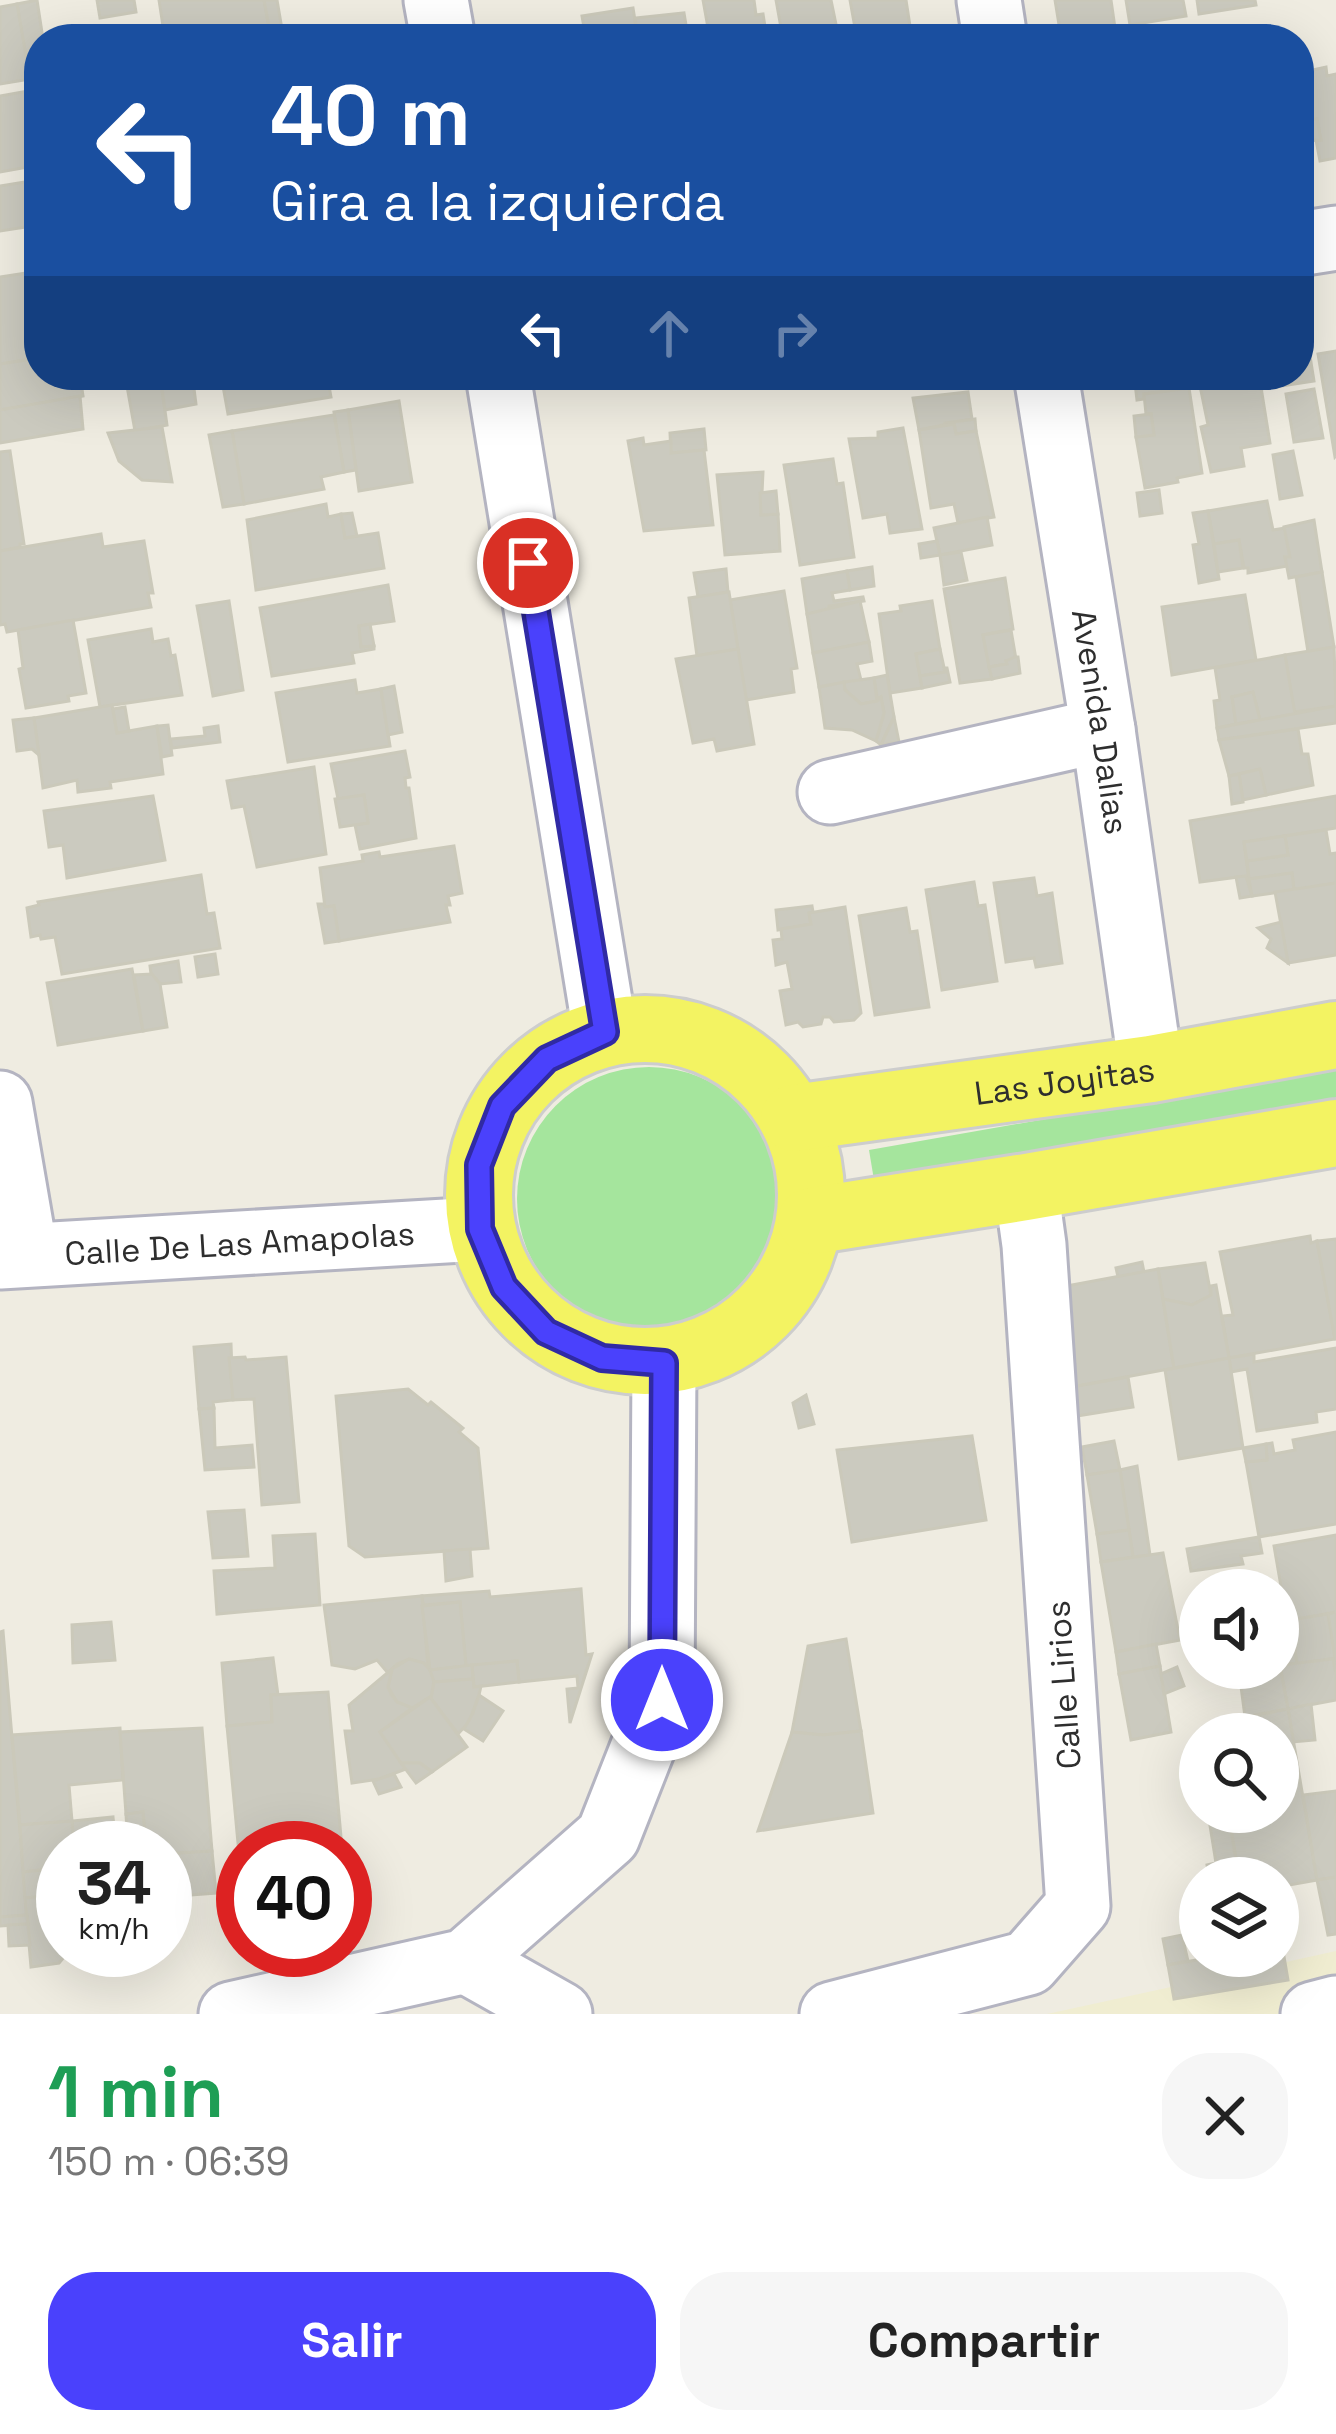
<!DOCTYPE html>
<html lang="es">
<meta charset="utf-8">
<style>
:root{--surface:#fff;--page:#f6f6f6;--text:#222;--muted:#767676;--accent:#4a41fc}
body{margin:0;font-family:"Space Grotesk",sans-serif;background:var(--page);color:var(--text);height:100vh;display:flex;flex-direction:column;font-size:45px;white-space:nowrap}
*{box-sizing:border-box;margin:0}
p{font-size:39px;color:var(--muted)}
.icon{flex:none;width:66px;height:66px;fill:none;stroke:currentColor;stroke-width:2;stroke-linecap:round;stroke-linejoin:round}
.map{position:relative;height:2014px;overflow:hidden}
.sheet{display:flex;flex-direction:column;background:var(--surface);flex:1}
.sheet>*{flex:none}
.top-card{position:absolute;left:24px;top:24px;width:1290px;height:366px;border-radius:48px;box-shadow:0 12px 48px #0002;background:#1a4fa0;color:#fff;overflow:hidden}
.buttons{position:absolute;left:1179px;top:1569px;display:grid;gap:24px}
.buttons a{display:grid;place-items:center;width:120px;height:120px;border-radius:50%;background:var(--surface);box-shadow:0 12px 48px #0002;font-size:60px}
.speed{position:absolute;left:36px;top:1821px;display:flex;gap:24px;font-size:60px;font-weight:700;text-align:center}
.speed>*{display:grid;place-content:center;width:156px;height:156px;border-radius:50%;background:var(--surface);box-shadow:0 12px 48px #0002;line-height:1}
.speed small{font-size:30px;font-weight:400}
.speed .limit{border:18px solid #d22;background:#fff;color:#111}
.pin{position:absolute;display:grid;place-items:center;width:102px;height:102px;color:#fff;margin:-51px;border:6px solid #fff;border-radius:50%;box-shadow:0 3px 12px #0007}
.me{position:absolute;width:132px;margin:-66px;rotate:0deg;stroke-linejoin:round;filter:drop-shadow(0 0 9px #0008)}
.turn{display:flex;align-items:center;gap:42px;height:252px;padding:0 48px;font-size:54px}
.turn .icon{width:156px;height:156px;stroke-width:2.5}
.turn b{display:block;font-size:84px;line-height:102px}
.lanes{display:flex;align-items:center;height:114px;padding:0 48px;background:#0003;justify-content:center;gap:60px;direction:ltr}
.lanes .off{opacity:.35}
.round{display:grid;place-items:center;flex:none;width:126px;height:126px;border-radius:48px;background:var(--page)}
.headline{display:flex;align-items:center;justify-content:space-between;height:204px;padding:0 48px}
h1{font-size:72px;font-weight:800;line-height:90px;color:#1e9e55}
.action{display:flex;gap:24px;margin-top:auto;padding:24px 48px}
.action a{flex:1;height:138px;border-radius:48px;background:var(--accent);color:#fff;font-size:48px;font-weight:800;line-height:138px;text-align:center}
.action a+a{background:var(--page);color:var(--text)}
.map>svg:first-child{display:block}
.education{fill:#f0edd1}
.green{fill:#a5e59d}
.building{fill:#cbcabf;stroke:#cbc9ba;stroke-width:3}
.lines{fill:none;stroke-linecap:round;stroke-linejoin:round}
.minor-casing{stroke:#b4b4c1;stroke-width:69}
.major-casing{stroke:#cdcdcd;stroke-width:72}
.minor{stroke:#fff;stroke-width:63}
.major{stroke:#f3f362;stroke-width:66}
.route-casing{stroke:#302aa4;stroke-width:30}
.route{stroke:#4a41fc;stroke-width:21}
.labels{text-anchor:middle;stroke-width:12;stroke-linejoin:round;paint-order:stroke}
.street-label{font-size:33px;fill:#2e2e2e;stroke:#fff}
</style>
<div class="map">
<svg width="1336" height="2014" viewBox="0 0 1336 2014">
<rect width="100%" height="100%" fill="#efece1"/>
<!-- education -->
<polygon class="education" points="1336,1951 1336,2014 1047,2014"/>
<!-- green -->
<g class="green">
<circle cx="649" cy="1199" r="132"/>
<polygon points="1336,1068 1336,1099 874,1180 869,1150"/>
</g>
<!-- building -->
<g class="building">
<polygon points="37,0 43,39 39,39 39,63 28,71 17,4"/>
<polygon points="97,0 134,0 136,12 100,18"/>
<polygon points="159,0 264,0 271,39 165,39"/>
<polygon points="264,0 277,0 283,35 271,37"/>
<polygon points="703,0 754,0 756,15 763,14 767,39 710,39"/>
<polygon points="776,0 831,0 839,39 783,39"/>
<polygon points="850,0 906,0 912,39 857,39"/>
<polygon points="1055,0 1111,0 1115,28 1061,37"/>
<polygon points="1126,0 1183,0 1186,16 1130,25"/>
<polygon points="1197,0 1255,0 1256,5 1199,14"/>
<polygon points="17,4 30,79 0,84 0,7"/>
<polygon points="633,8 638,39 586,39 582,16"/>
<polygon points="684,13 688,37 694,36 694,39 638,39 635,18"/>
<polygon points="1326,67 1327,76 1336,74 1336,158 1320,161 1316,140 1321,140 1317,119 1302,123 1299,73"/>
<polygon points="39,89 39,165 0,172 0,96"/>
<polygon points="1317,119 1321,140 1304,141 1302,121"/>
<polygon points="37,180 39,225 0,231 0,186"/>
<polygon points="39,271 39,330 28,332 32,359 0,364 0,277"/>
<polygon points="1305,325 1314,381 1261,389 1258,375 1299,375 1299,326"/>
<polygon points="39,330 39,358 32,359 28,332"/>
<polygon points="1336,351 1336,456 1335,457 1318,354"/>
<polygon points="39,358 39,375 80,375 83,396 0,410 0,364"/>
<polygon points="125,375 160,375 167,425 135,431"/>
<polygon points="160,375 221,375 221,377 193,381 196,404 165,410"/>
<polygon points="221,375 327,375 331,397 228,414"/>
<polygon points="1134,375 1187,375 1189,388 1144,394 1144,399 1137,400"/>
<polygon points="1259,375 1270,443 1241,448 1244,466 1211,472 1201,427 1208,425 1199,381 1225,376 1226,381"/>
<polygon points="1189,388 1202,473 1177,478 1178,482 1145,488 1136,437 1154,435 1151,414 1146,414 1144,394"/>
<polygon points="1314,389 1323,438 1294,442 1286,394"/>
<polygon points="968,392 972,419 919,430 913,398"/>
<polygon points="80,396 83,429 0,443 0,410"/>
<polygon points="399,401 412,482 359,491 348,410"/>
<polygon points="348,410 356,470 344,472 334,412"/>
<polygon points="1151,414 1154,435 1136,437 1134,416"/>
<polygon points="334,415 344,472 321,477 324,489 244,504 232,431"/>
<polygon points="975,419 976,431 956,434 954,424 945,426 945,423"/>
<polygon points="954,424 956,434 976,431 994,517 958,523 954,504 931,508 919,430"/>
<polygon points="162,427 172,482 142,480 119,461 108,433"/>
<polygon points="903,428 922,529 890,533 887,514 863,518 849,439 878,438 878,432"/>
<polygon points="704,429 706,450 671,453 670,433"/>
<polygon points="232,431 244,504 223,507 209,435"/>
<polygon points="643,438 644,445 671,441 671,453 704,450 713,525 644,531 628,441"/>
<polygon points="10,451 24,544 20,544 20,547 0,551 0,452"/>
<polygon points="1293,451 1302,495 1280,499 1273,455"/>
<polygon points="833,459 837,484 843,483 854,557 800,565 784,465"/>
<polygon points="763,472 761,515 778,514 780,551 725,555 717,475"/>
<polygon points="1159,490 1162,513 1140,516 1137,493"/>
<polygon points="776,491 778,514 761,515 760,493"/>
<polygon points="1267,501 1273,530 1285,528 1290,557 1285,557 1287,566 1248,573 1248,568 1244,568 1239,540 1214,544 1208,511"/>
<polygon points="326,504 328,517 341,514 345,538 378,533 384,568 256,590 247,520"/>
<polygon points="1208,511 1219,579 1199,583 1193,545 1199,544 1193,513"/>
<polygon points="352,513 357,536 345,538 341,514"/>
<polygon points="987,517 992,545 940,555 934,528"/>
<polygon points="1314,520 1322,572 1289,578 1285,557 1290,557 1284,527"/>
<polygon points="101,534 103,547 144,541 153,593 148,593 151,607 7,632 5,624 0,625 0,551"/>
<polygon points="1239,540 1243,568 1218,572 1214,544"/>
<polygon points="937,541 940,555 921,558 919,544"/>
<polygon points="961,552 967,580 944,585 940,555"/>
<polygon points="872,567 874,586 850,590 847,571"/>
<polygon points="726,569 728,592 698,597 694,573"/>
<polygon points="847,571 850,590 832,593 834,601 863,597 864,601 829,606 829,610 807,614 802,579"/>
<polygon points="1322,572 1334,647 1308,652 1296,577"/>
<polygon points="1005,578 1013,629 983,635 992,679 960,683 944,589"/>
<polygon points="388,585 394,621 359,626 361,647 374,646 374,649 352,653 354,663 272,676 260,608"/>
<polygon points="784,591 797,668 791,669 794,692 746,700 730,600"/>
<polygon points="729,592 738,649 697,656 689,598"/>
<polygon points="1245,595 1256,660 1172,675 1162,607"/>
<polygon points="229,601 243,690 213,696 197,606"/>
<polygon points="860,601 869,642 813,653 807,614"/>
<polygon points="932,601 940,649 916,654 922,688 890,693 879,614 901,611 900,606"/>
<polygon points="73,620 86,693 68,696 69,701 26,708 19,669 23,668 18,630"/>
<polygon points="370,624 374,646 361,647 359,626"/>
<polygon points="151,629 153,642 168,639 171,656 175,655 182,695 100,707 88,640"/>
<polygon points="1011,630 1016,659 1006,661 1007,664 989,667 983,635"/>
<polygon points="869,642 872,661 857,664 861,680 819,687 813,653"/>
<polygon points="1334,647 1336,706 1294,712 1285,655"/>
<polygon points="738,649 754,744 717,751 714,739 693,743 676,659"/>
<polygon points="940,649 945,672 920,676 916,654"/>
<polygon points="1285,655 1295,714 1260,720 1253,692 1232,697 1236,724 1217,728 1214,701 1220,700 1215,668"/>
<polygon points="1015,657 1018,657 1020,673 992,679 989,667 1007,664 1006,661"/>
<polygon points="944,668 947,668 950,682 922,688 920,676 945,672"/>
<polygon points="887,675 894,717 881,745 876,741 884,713 881,697 877,698 874,678"/>
<polygon points="874,678 877,701 861,704 845,690 844,682"/>
<polygon points="355,680 357,693 381,689 390,746 288,762 276,693"/>
<polygon points="844,682 845,690 861,704 877,701 881,697 884,713 876,741 852,730 825,728 819,687"/>
<polygon points="394,686 402,732 388,735 381,689"/>
<polygon points="1253,692 1260,720 1236,724 1232,697"/>
<polygon points="112,705 117,733 157,726 163,774 110,782 111,788 78,792 77,780 43,788 34,718"/>
<polygon points="1336,706 1336,723 1219,740 1217,728"/>
<polygon points="125,707 129,731 117,733 113,709"/>
<polygon points="894,717 899,742 881,745"/>
<polygon points="34,718 39,755 32,749 17,751 13,720"/>
<polygon points="168,725 172,755 162,757 157,726"/>
<polygon points="218,726 220,742 172,748 170,739 205,736 204,728"/>
<polygon points="1298,729 1302,754 1308,754 1313,785 1266,795 1260,769 1229,776 1219,740"/>
<polygon points="405,751 410,777 405,778 406,788 409,788 416,838 360,849 355,825 368,823 364,795 338,799 331,764"/>
<polygon points="314,767 326,854 257,867 244,806 232,808 227,781"/>
<polygon points="1260,769 1266,795 1243,800 1239,774"/>
<polygon points="1239,774 1243,802 1232,804 1229,776"/>
<polygon points="364,795 368,823 340,827 335,799"/>
<polygon points="153,796 165,860 67,878 63,845 49,847 44,811"/>
<polygon points="1336,796 1336,828 1244,842 1249,880 1247,881 1246,876 1200,882 1190,821"/>
<polygon points="1326,830 1330,854 1336,853 1336,883 1294,890 1292,873 1249,879 1247,861 1288,855 1285,836"/>
<polygon points="1285,836 1288,855 1247,861 1244,842"/>
<polygon points="454,846 462,893 448,896 450,905 446,905 450,922 339,941 334,906 325,907 320,868 363,861 362,855 379,852 380,857"/>
<polygon points="1292,873 1294,890 1252,896 1249,879"/>
<polygon points="201,875 207,914 214,913 220,948 62,974 55,937 41,939 40,935 31,937 27,908 39,905 38,902"/>
<polygon points="1246,876 1252,896 1240,898 1236,877"/>
<polygon points="1034,878 1037,896 1052,893 1062,963 1036,967 1034,958 1006,962 994,883"/>
<polygon points="974,882 978,906 985,905 997,981 942,990 926,890"/>
<polygon points="1336,883 1336,955 1288,963 1275,892"/>
<polygon points="318,904 324,904 325,907 334,906 339,941 325,943"/>
<polygon points="812,906 813,912 809,913 811,924 778,930 776,910"/>
<polygon points="845,907 861,1013 854,1020 834,1022 830,1017 823,1017 821,1024 803,1027 798,1022 786,1025 780,991 792,989 787,962 776,965 773,940 782,939 781,929 811,924 809,913"/>
<polygon points="906,908 910,932 917,931 929,1007 875,1015 859,916"/>
<polygon points="1281,922 1288,963 1267,948 1271,939 1258,928"/>
<polygon points="215,954 218,974 198,977 195,957"/>
<polygon points="178,961 181,982 160,984 151,974 150,966"/>
<polygon points="132,969 143,1031 58,1045 47,983"/>
<polygon points="152,974 160,984 167,1027 143,1031 134,975"/>
<polygon points="1310,1236 1311,1243 1317,1241 1335,1339 1229,1358 1222,1316 1233,1315 1220,1252"/>
<polygon points="1336,1239 1336,1339 1335,1339 1317,1241"/>
<polygon points="1142,1262 1144,1272 1118,1277 1116,1268"/>
<polygon points="1205,1263 1211,1295 1192,1305 1163,1299 1158,1269"/>
<polygon points="1158,1269 1174,1368 1072,1387 1056,1288"/>
<polygon points="1216,1285 1229,1358 1174,1368 1163,1299 1192,1305 1211,1295 1211,1286"/>
<polygon points="231,1344 233,1400 213,1402 214,1408 199,1409 194,1347"/>
<polygon points="1336,1348 1336,1409 1316,1412 1317,1422 1257,1431 1247,1369 1231,1372 1229,1358 1254,1354 1254,1362"/>
<polygon points="245,1357 246,1360 286,1357 299,1502 262,1505 254,1399 233,1400 229,1358"/>
<polygon points="1229,1358 1243,1448 1179,1459 1165,1370"/>
<polygon points="1128,1377 1133,1407 1077,1416 1072,1387"/>
<polygon points="408,1389 428,1405 431,1402 463,1428 459,1432 478,1448 488,1548 365,1557 349,1546 336,1396"/>
<polygon points="806,1395 814,1424 799,1428 793,1403"/>
<polygon points="214,1408 215,1448 252,1445 254,1467 205,1470 199,1409"/>
<polygon points="1336,1432 1336,1524 1259,1537 1246,1462 1267,1460 1266,1444 1272,1443 1274,1454 1295,1450 1293,1440"/>
<polygon points="972,1436 986,1520 852,1542 837,1450"/>
<polygon points="1114,1441 1120,1470 1087,1475 1082,1447"/>
<polygon points="1266,1444 1267,1460 1246,1462 1243,1448"/>
<polygon points="1137,1466 1150,1555 1133,1557 1120,1470"/>
<polygon points="1120,1470 1129,1530 1097,1534 1087,1475"/>
<polygon points="244,1510 248,1556 213,1558 208,1512"/>
<polygon points="1129,1530 1133,1557 1101,1562 1097,1534"/>
<polygon points="315,1534 320,1605 217,1614 214,1571 275,1568 273,1536"/>
<polygon points="1336,1535 1336,1612 1287,1621 1274,1546"/>
<polygon points="1259,1537 1262,1553 1241,1556 1243,1564 1191,1571 1187,1549"/>
<polygon points="470,1549 472,1576 446,1581 444,1551"/>
<polygon points="1163,1553 1180,1640 1116,1652 1101,1562"/>
<polygon points="581,1589 586,1655 592,1654 570,1723 567,1689 578,1688 577,1676 519,1682 517,1661 466,1666 460,1602 423,1605 422,1596 489,1591 490,1597"/>
<polygon points="422,1596 428,1668 424,1663 409,1659 397,1664 388,1673 377,1660 355,1669 332,1665 324,1605"/>
<polygon points="460,1602 466,1666 430,1670 422,1606"/>
<polygon points="1336,1612 1336,1674 1328,1614"/>
<polygon points="1328,1614 1335,1658 1297,1665 1290,1620"/>
<polygon points="1290,1620 1297,1663 1280,1665 1278,1623"/>
<polygon points="111,1622 115,1660 73,1663 72,1625"/>
<polygon points="3,1631 27,1915 0,1917 0,1632"/>
<polygon points="846,1639 861,1731 823,1735 792,1732 808,1646"/>
<polygon points="1156,1644 1160,1666 1119,1674 1116,1652"/>
<polygon points="273,1658 278,1695 271,1695 272,1722 227,1726 222,1663"/>
<polygon points="409,1659 424,1663 430,1670 434,1680 431,1699 430,1697 412,1708 397,1702 388,1687 392,1669"/>
<polygon points="1333,1659 1336,1674 1336,1700 1288,1709 1280,1665"/>
<polygon points="517,1661 519,1682 474,1687 472,1665"/>
<polygon points="472,1665 473,1679 434,1682 430,1670"/>
<polygon points="1160,1666 1171,1732 1131,1740 1119,1674"/>
<polygon points="1177,1667 1184,1686 1164,1694 1161,1674"/>
<polygon points="392,1669 388,1687 391,1694 397,1702 412,1708 380,1732 406,1769 379,1779 352,1783 345,1731 353,1731 349,1705"/>
<polygon points="1281,1672 1288,1709 1245,1717 1240,1679"/>
<polygon points="473,1679 474,1687 481,1686 479,1695 469,1722 458,1734 431,1699 434,1682"/>
<polygon points="328,1692 342,1848 243,1848 243,1896 227,1726 272,1722 271,1695"/>
<polygon points="479,1695 503,1711 483,1741 464,1729 473,1713"/>
<polygon points="430,1697 467,1747 432,1772 420,1763 401,1763 380,1732"/>
<polygon points="1311,1704 1315,1740 1293,1742 1288,1709"/>
<polygon points="1288,1709 1317,1880 1278,1887 1278,1878 1239,1878 1229,1817 1238,1816 1237,1812 1278,1812 1278,1734 1241,1734 1237,1719"/>
<polygon points="1237,1719 1241,1734 1208,1734 1207,1725"/>
<polygon points="120,1728 123,1780 69,1785 72,1821 20,1825 12,1735"/>
<polygon points="202,1728 212,1851 165,1854 165,1848 146,1848 143,1812 126,1814 120,1732"/>
<polygon points="861,1731 873,1813 758,1831 792,1732 823,1735"/>
<polygon points="401,1763 420,1763 432,1772 416,1783"/>
<polygon points="394,1774 401,1787 379,1794 373,1781"/>
<polygon points="1336,1791 1336,1877 1317,1880 1303,1795"/>
<polygon points="143,1812 146,1848 128,1848 126,1814"/>
<polygon points="1237,1812 1238,1816 1229,1817 1239,1878 1209,1878 1207,1865 1216,1863 1208,1813"/>
<polygon points="113,1817 116,1848 74,1848 72,1821"/>
<polygon points="72,1821 74,1848 63,1848 61,1880 48,1869 23,1872 20,1825"/>
<polygon points="212,1851 216,1893 165,1897 165,1854"/>
<polygon points="42,1870 45,1896 25,1898 23,1872"/>
<polygon points="1336,1877 1336,1934 1328,1935 1317,1880"/>
<polygon points="55,1895 63,1901 63,1950 69,1951 59,1963 31,1967 25,1898"/>
<polygon points="27,1915 28,1924 0,1926 0,1917"/>
<polygon points="28,1924 30,1945 9,1946 8,1925"/>
<polygon points="1182,1935 1188,1961 1168,1965 1163,1939"/>
<polygon points="1282,1945 1288,1980 1174,1999 1168,1965 1219,1956 1278,1956 1278,1946"/>
</g>
<g class="lines">
<!-- minor casing -->
<g class="minor-casing">
<g id="minor">
<polyline points="436,0 443,39"/>
<polyline points="989,0 995,39"/>
<polyline points="1299,244 1336,238"/>
<polyline points="498,375 605,1032"/>
<path id="s1" d="M1046,375L1103,730L1151,1069"/>
<polyline points="830,792 1103,730"/>
<polyline points="0,1103 26,1254"/>
<path id="s2" d="M0,1257L480,1229"/>
<polyline points="466,1961 560,2014"/>
<polyline points="231,2014 466,1961 608,1836 662,1699 664,1363"/>
<polyline points="832,2014 1028,1963 1078,1906 1034,1245 1026,1187"/>
<polyline points="1313,2014 1336,2008"/>
</g>
</g>
<!-- major casing -->
<g class="major-casing">
<g id="major">
<circle cx="645" cy="1195" r="166"/>
<path id="s3" d="M794,1118L1151,1069L1336,1035"/>
<polyline points="811,1221 1026,1187 1336,1133"/>
</g>
</g>
<!-- minor -->
<use href="#minor" class="minor"/>
<!-- major -->
<use href="#major" class="major"/>
</g>
<g class="lines">
<!-- route casing -->
<g class="route-casing">
<polyline id="route" points="528,563 605,1032 547,1059 502,1106 479,1165 480,1229 504,1287 546,1332 602,1358 664,1363 662,1700"/>
</g>
<!-- route -->
<use href="#route" class="route"/>
</g>
<g class="labels">
<!-- street labels -->
<g class="street-label">
<text dy="12" stroke="none"><textPath href="#s1" startOffset="351">Avenida Dalias</textPath></text>
<text dy="12" stroke="none"><textPath href="#s3" startOffset="273">Las Joyitas</textPath></text>
<text dy="12" stroke="none"><textPath href="#s2" startOffset="240">Calle De Las Amapolas</textPath></text>
<text transform="translate(1063 1685) rotate(-94)" y="12">Calle Lirios</text>
</g>
</g>
</svg>
<div class="buttons">
<a><svg class="icon" aria-label="sound" viewBox="0 0 24 24"><path d="M4 9h4l5-4v14l-5-4H4zM17 9q2 3 0 6"/></svg></a>
<a><svg class="icon" aria-label="search" viewBox="0 0 24 24"><circle cx="10" cy="10" r="6"/><path d="M15 15l6 6"/></svg></a>
<a><svg class="icon" aria-label="layers" viewBox="0 0 24 24"><path d="M12 4l9 5-9 5-9-5zM3 14l9 5 9-5"/></svg></a>
</div>
<div class="speed"><div>34<small>km/h</small></div><div class="limit">40</div></div>
<div class="pin" style="left:528px;top:563px;background:#d93025"><svg class="icon" aria-label="arrive" viewBox="0 0 24 24"><path d="M6 21V4h12l-3 4 3 4H6"/></svg></div>
<svg class="me" style="left:662px;top:1700px" viewBox="-20 -20 40 40"><circle r="17" fill="#4a41fc" stroke="#fff" stroke-width="3"/><path d="M0-11L8 9 0 5-8 9z" fill="#fff"/></svg>
<div class="top-card">
<div class="turn"><svg class="icon" aria-label="left" viewBox="0 0 24 24"><path d="M17 20v-9H6M10 6l-5 5 5 5"/></svg><div><b>40 m</b>Gira a la izquierda</div></div>
<div class="lanes"><svg class="icon" aria-label="left" viewBox="0 0 24 24"><path d="M17 20v-9H6M10 6l-5 5 5 5"/></svg><svg class="icon off" aria-label="ahead" viewBox="0 0 24 24"><path d="M12 20V5M6 11l6-6 6 6"/></svg><svg class="icon off" aria-label="right" viewBox="0 0 24 24"><path d="M7 20v-9h11M14 6l5 5-5 5"/></svg></div>
</div>
</div>
<section class="sheet">
<div class="headline"><div><h1>1 min</h1><p>150 m · 06:39</p></div><a class="round"><svg class="icon" aria-label="close" viewBox="0 0 24 24"><path d="M6 6l12 12M18 6L6 18"/></svg></a></div>
<div class="action"><a>Salir</a><a>Compartir</a></div>
</section>
